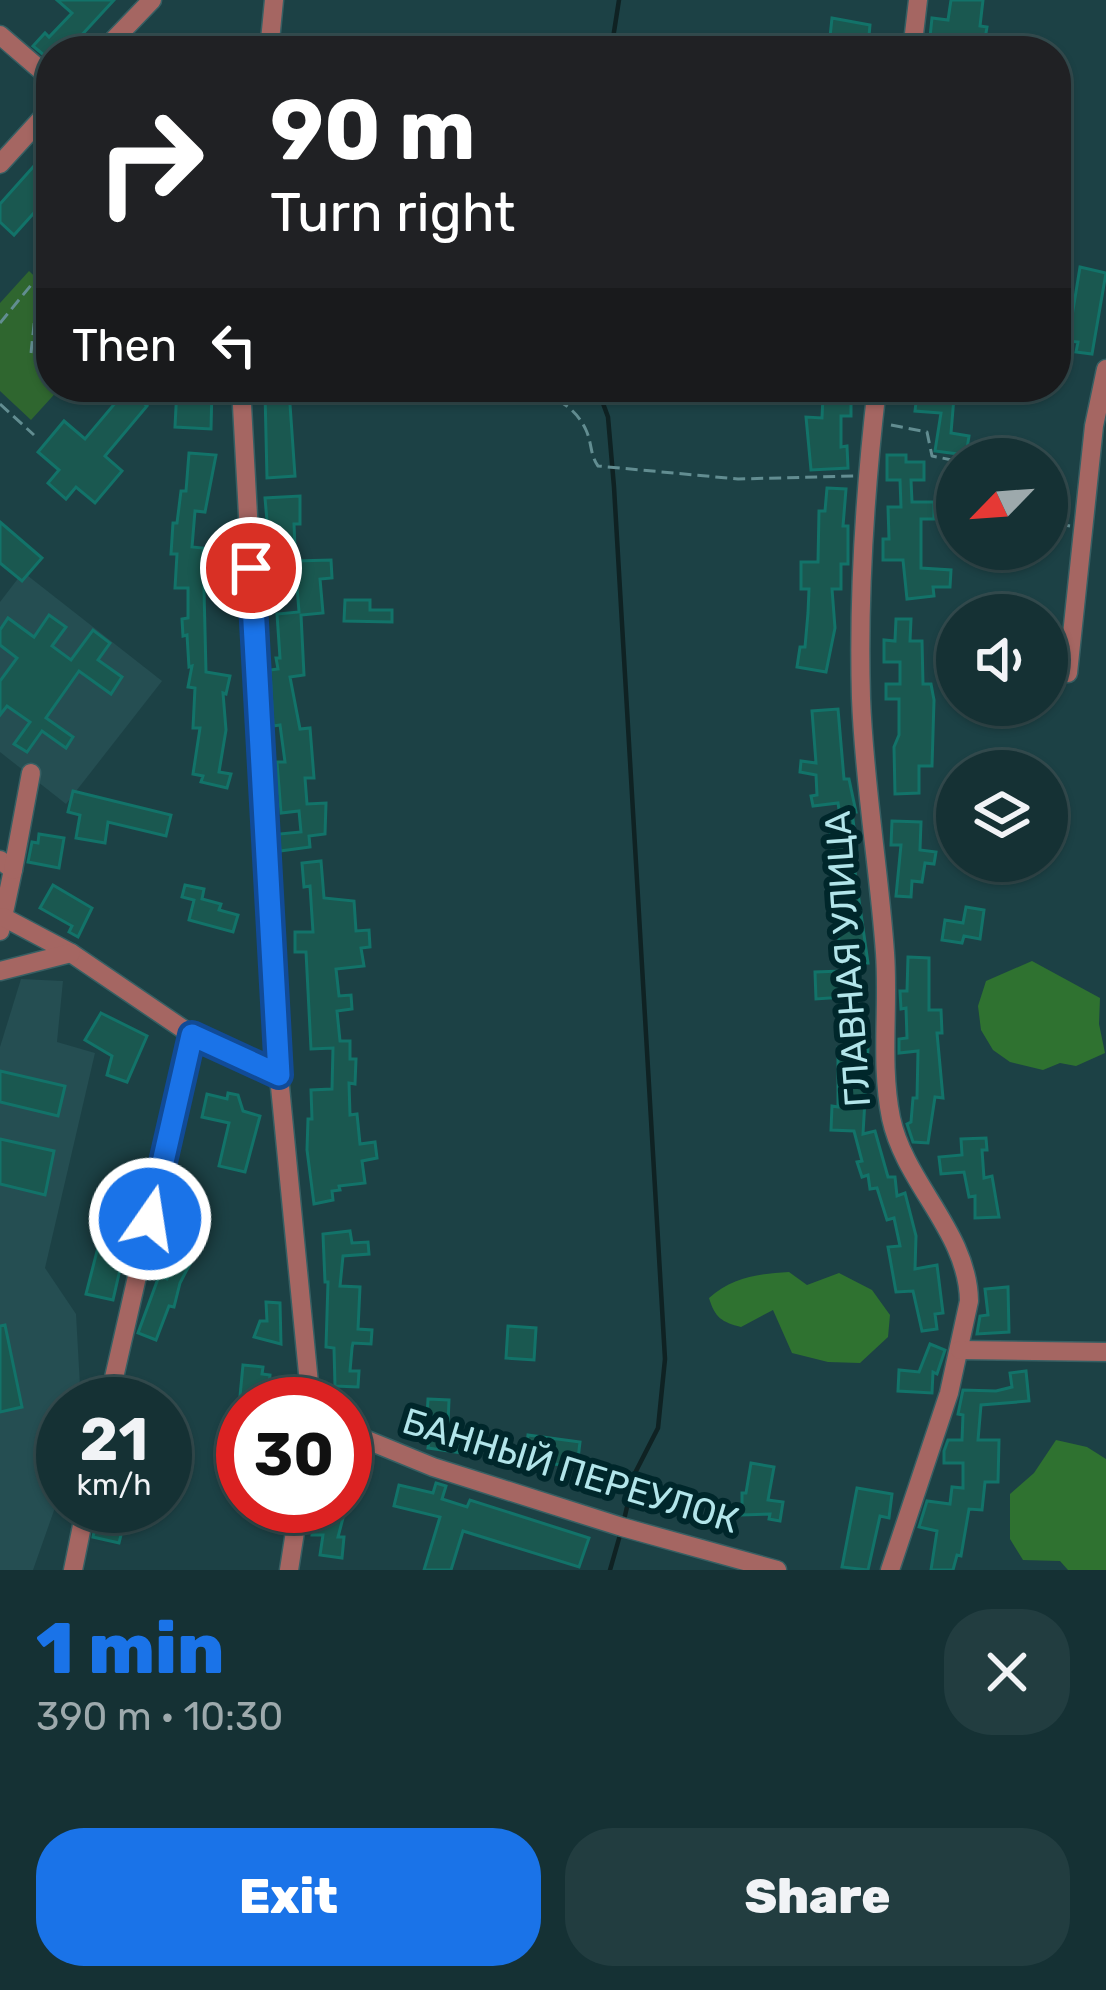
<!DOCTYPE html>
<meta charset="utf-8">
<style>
:root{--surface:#153134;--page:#223d40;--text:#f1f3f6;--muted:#9da9ac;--line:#344c4f;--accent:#1a73e8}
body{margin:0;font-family:Rubik,sans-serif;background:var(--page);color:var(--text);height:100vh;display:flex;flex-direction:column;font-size:45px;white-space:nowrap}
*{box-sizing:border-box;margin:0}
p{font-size:39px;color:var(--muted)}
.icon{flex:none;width:66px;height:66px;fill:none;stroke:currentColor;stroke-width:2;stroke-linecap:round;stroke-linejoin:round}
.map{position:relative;height:1570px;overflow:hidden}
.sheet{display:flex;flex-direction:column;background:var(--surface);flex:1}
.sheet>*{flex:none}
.guide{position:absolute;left:36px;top:36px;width:1035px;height:366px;border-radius:48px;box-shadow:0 3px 9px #0004,0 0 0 3px var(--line);background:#202124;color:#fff;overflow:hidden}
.needle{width:78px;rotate:245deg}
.fabs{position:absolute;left:936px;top:438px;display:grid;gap:24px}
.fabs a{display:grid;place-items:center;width:132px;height:132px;border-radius:50%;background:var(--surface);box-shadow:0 3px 9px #0004,0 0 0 3px var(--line);font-size:60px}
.speed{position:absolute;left:36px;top:1377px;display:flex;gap:24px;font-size:60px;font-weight:700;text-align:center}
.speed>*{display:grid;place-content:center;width:156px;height:156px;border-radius:50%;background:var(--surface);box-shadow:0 3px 9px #0004,0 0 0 3px var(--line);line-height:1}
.speed small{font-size:30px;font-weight:400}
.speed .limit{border:18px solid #d22;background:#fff;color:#111}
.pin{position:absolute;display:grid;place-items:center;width:102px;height:102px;color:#fff;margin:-51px;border:6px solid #fff;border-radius:50%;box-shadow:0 3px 12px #0007}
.me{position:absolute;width:132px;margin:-66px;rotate:13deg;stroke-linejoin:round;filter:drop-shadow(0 0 9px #0008)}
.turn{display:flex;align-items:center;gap:42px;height:252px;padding:0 36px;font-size:54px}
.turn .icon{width:156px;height:156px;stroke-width:2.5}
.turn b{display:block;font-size:84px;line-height:102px}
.then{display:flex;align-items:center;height:114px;padding:0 36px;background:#0003;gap:24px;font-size:45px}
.round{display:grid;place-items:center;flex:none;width:126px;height:126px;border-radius:48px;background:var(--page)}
.headline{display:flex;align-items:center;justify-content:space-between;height:204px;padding:0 36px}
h1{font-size:72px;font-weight:800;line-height:90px;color:var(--accent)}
.cta{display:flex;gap:24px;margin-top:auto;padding:24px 36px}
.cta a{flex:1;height:138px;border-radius:48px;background:var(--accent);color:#fff;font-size:48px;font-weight:800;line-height:138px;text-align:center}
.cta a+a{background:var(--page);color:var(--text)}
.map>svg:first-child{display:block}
.built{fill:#254e52}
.green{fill:#2f662f}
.forest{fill:#2f7230}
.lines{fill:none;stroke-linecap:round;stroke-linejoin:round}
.stream{stroke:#0f2223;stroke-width:4.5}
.building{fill:#1a5850;stroke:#127369;stroke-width:3}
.minor-casing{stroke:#375f63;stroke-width:21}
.path{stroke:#628d91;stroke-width:3;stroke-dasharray:12 6;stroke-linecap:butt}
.minor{stroke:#a56662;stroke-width:18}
.route-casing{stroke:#114b97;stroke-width:30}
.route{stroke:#1a73e8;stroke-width:21}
.labels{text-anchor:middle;stroke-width:12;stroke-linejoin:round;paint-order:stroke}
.street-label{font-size:36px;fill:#b2e5ea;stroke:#00272b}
</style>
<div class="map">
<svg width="1106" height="1570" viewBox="0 0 1106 1570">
<rect width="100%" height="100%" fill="#1c4145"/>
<!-- built -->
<g class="built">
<polygon points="23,572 162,681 66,804 0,752 0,602"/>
<polygon points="21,979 63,981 57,1042 95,1053 45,1268 76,1314 81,1404 63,1404 63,1485 33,1570 0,1570 0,1047"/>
</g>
<!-- green -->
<polygon class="green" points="29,271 51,292 51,387 61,387 31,420 0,391 0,303"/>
<!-- forest -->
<g class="forest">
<polygon points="1032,961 1100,998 1099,1024 1105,1053 1076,1066 1060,1063 1043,1070 1010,1062 993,1050 981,1030 978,1006 986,981"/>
<path d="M789,1272L807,1285L839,1273L872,1290L890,1315L888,1337L860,1363L828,1362L792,1353L773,1310L741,1327C722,1322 715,1318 709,1298C733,1277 758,1274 789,1272Z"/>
<polygon points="1056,1440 1087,1447 1106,1459 1106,1570 1068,1570 1060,1561 1023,1560 1010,1539 1010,1494 1034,1473"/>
</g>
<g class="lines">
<!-- stream -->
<g class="stream">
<polyline points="611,51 619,0"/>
<polyline points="597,387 608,417 614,487 665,1359 658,1428 635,1473 623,1524"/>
<polyline points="610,1570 620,1535"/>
</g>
</g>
<!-- building -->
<g class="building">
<polygon points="57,0 114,0 67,51 51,51 51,61 33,46 45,33 49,37 72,13"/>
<polygon points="951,0 983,0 980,26 987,27 984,45 972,43 971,49 951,46 952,40 930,37 932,18 948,20"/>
<polygon points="832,18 870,25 868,46 830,37"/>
<polygon points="51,147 51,194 14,235 0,222 0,204"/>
<polygon points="1080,267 1106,273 1092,354 1076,352 1078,342 1068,341"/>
<polygon points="177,387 212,387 211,429 175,427"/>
<polygon points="127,389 147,406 105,456 122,471 95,503 76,487 66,499 48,483 59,470 38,452 64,421 85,439"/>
<polygon points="289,390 295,476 267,478 265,392"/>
<polygon points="917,394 954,397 951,433 969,436 966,455 935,451 941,413 915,411"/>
<polygon points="823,396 851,397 851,416 841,416 841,447 847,446 848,468 811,470 806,417 822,418"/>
<polygon points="189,453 216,455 205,512 195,511 192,547 203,548 206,672 230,676 226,694 223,693 226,730 219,772 231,774 227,788 201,782 203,776 193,774 200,728 193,728 195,688 188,687 192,666 189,667 187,635 183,636 182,619 188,618 188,588 175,588 177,554 171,554 173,523 177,523 181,491 186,491"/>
<polygon points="887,455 906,455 906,462 924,462 924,480 911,480 912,502 934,502 934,519 921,519 921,568 951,570 950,587 933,587 934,596 907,599 903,560 883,560 883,539 889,539 888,507 901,507 900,480 887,480"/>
<polygon points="827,488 846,489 843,526 848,526 848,564 841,564 841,589 832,589 835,628 826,672 797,667 800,647 805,647 808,613 809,589 801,589 801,562 818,562 819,511 825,511"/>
<polygon points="300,496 300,524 294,524 295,548 264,549 264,532 268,532 265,498"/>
<polygon points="0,522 42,558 22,581 0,563"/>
<polygon points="331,560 332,578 320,579 323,613 301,615 304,675 290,677 300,729 310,728 314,778 305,778 307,804 326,803 325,834 309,836 310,847 280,851 279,834 301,832 299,811 281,813 277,762 285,762 280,725 273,726 270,670 278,669 276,658 280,658 277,614 299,612 295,561"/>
<polygon points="345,600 370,600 370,610 392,610 392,622 344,621"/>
<polygon points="49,615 66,627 52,646 71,660 93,630 110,643 98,660 122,677 111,694 79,671 46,718 73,737 66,748 42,731 27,752 14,744 30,722 7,706 0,715 0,681 17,658 0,645 0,630 8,618 34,637"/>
<polygon points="896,619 911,619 910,641 922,641 923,684 931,684 934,700 932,766 919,766 919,793 895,794 894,747 899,735 899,699 886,699 886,684 900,684 900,662 884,662 884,640 895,641"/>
<polygon points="838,709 844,779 849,779 856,812 852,812 857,850 852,851 868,963 843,964 835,917 836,876 830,830 842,829 838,803 813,806 811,796 817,795 816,775 800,772 801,761 816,763 812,711"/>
<polygon points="73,791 171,815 166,836 108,822 105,843 76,838 80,815 68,812"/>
<polygon points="892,821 921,822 920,850 936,852 934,864 925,863 922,882 912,881 911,897 896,896 901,845 891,845"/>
<polygon points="39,834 64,838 59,868 28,862 32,842 38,843"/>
<polygon points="321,861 324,898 354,901 356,931 369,930 370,947 361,948 364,966 336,969 339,996 351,995 352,1009 337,1011 340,1041 350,1041 350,1059 356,1059 355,1084 349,1083 350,1115 357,1114 360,1144 375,1142 377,1158 362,1161 365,1183 339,1186 340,1190 332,1191 333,1200 314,1204 307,1150 308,1119 312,1119 311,1090 332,1089 333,1048 311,1049 306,952 295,952 295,932 313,932 310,886 304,887 302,863"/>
<polygon points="53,885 92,908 78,937 69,932 72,926 40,908"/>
<polygon points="185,885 204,889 202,899 221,904 219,910 238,915 233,932 189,920 194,900 182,897"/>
<polygon points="966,907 984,910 980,939 964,936 962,943 942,940 945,920 963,923"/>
<polygon points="908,957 929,958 929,1010 941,1010 942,1033 937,1033 943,1098 935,1097 928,1143 913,1142 907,1124 911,1122 913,1098 917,1098 918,1051 899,1053 899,1039 907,1038 906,1008 901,1009 900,991 907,991"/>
<polygon points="842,971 843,997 816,999 815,972"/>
<polygon points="101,1013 147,1036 127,1082 107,1075 112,1056 85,1040"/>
<polygon points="838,1048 868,1048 863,1134 875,1131 888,1177 895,1177 897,1196 905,1193 916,1236 915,1269 937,1265 943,1313 935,1314 937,1329 922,1331 913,1291 896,1292 888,1247 900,1246 894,1218 887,1220 877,1188 870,1189 868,1175 862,1177 857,1162 862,1161 854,1131 831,1130 832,1106 838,1107"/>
<polygon points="0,1071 65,1086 58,1116 0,1102"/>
<polygon points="228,1093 238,1095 243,1111 260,1116 245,1172 219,1166 229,1123 202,1117 207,1094 227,1099"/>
<polygon points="986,1138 987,1150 982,1150 984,1178 992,1176 999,1217 975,1218 975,1196 969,1197 964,1172 941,1174 939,1157 962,1155 961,1139"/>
<polygon points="0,1139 54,1151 45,1195 0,1184"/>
<polygon points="113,1189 137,1195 113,1300 86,1294"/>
<polygon points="350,1231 352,1243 368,1242 369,1254 343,1256 340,1286 360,1287 358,1329 372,1330 371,1344 353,1343 352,1348 350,1371 359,1371 358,1387 335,1386 334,1348 326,1347 328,1282 325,1282 323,1234"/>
<polygon points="181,1254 192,1260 180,1283 174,1307 169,1306 156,1340 138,1333 159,1276 167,1279"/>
<polygon points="1008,1287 1009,1332 977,1334 980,1316 988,1315 985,1289"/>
<polygon points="266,1302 280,1303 281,1344 254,1337 260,1321 267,1321"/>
<polygon points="5,1325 22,1407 0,1412 0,1326"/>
<polygon points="508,1326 536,1328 534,1360 506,1358"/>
<polygon points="930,1344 945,1350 937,1374 933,1372 932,1393 898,1391 899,1370 919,1372"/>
<polygon points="243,1365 263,1367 262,1374 270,1375 268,1398 240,1396"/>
<polygon points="1026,1371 1029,1401 981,1405 978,1440 999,1440 998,1482 985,1482 982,1510 969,1509 961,1556 957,1555 953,1570 931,1570 937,1531 919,1527 927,1501 950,1504 952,1487 963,1488 963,1463 944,1463 944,1451 948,1440 962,1440 963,1415 958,1414 963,1390 996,1391 1012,1387 1010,1373"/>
<polygon points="428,1399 449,1400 448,1424 457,1425 455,1440 471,1442 469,1454 428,1448 433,1416 427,1416"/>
<polygon points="528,1435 580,1442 577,1467 525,1460"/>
<polygon points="751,1463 774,1467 768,1500 783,1502 780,1521 769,1519 770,1514 742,1515 742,1493 746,1493"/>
<polygon points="436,1483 446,1486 442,1499 467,1507 470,1500 589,1538 579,1567 463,1531 451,1570 424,1570 440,1517 394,1506 399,1485 433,1493"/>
<polygon points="857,1488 892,1494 889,1518 880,1516 868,1570 842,1567"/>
<polygon points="99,1506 117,1506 113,1520 124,1523 119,1543 93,1537"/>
<polygon points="313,1517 343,1518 338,1537 344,1537 342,1558 320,1555 323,1535 312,1535"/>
</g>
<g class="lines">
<!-- minor casing -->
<g class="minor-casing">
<g id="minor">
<polyline points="0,35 51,79"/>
<polyline points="103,51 152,0"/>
<polyline points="269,51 274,0"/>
<polyline points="912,51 918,0"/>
<polyline points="0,164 51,108"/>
<polyline points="241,387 278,1066 311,1404"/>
<polyline points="439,387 487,389"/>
<path d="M877,387C865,490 858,594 861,698C864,783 879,868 885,953C889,1007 880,1064 891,1118C905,1184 968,1232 969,1301L949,1393L890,1570"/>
<polyline points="1068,673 1094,426 1106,369"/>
<polyline points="0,860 13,870 0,931"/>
<polyline points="13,870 31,773"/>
<polyline points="3,917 71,953 192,1035 108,1404"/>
<polyline points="0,971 71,953"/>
<polyline points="192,1035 279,1074"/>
<polyline points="960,1350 1106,1352"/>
<polyline points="345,1431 433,1467 622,1527 777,1570"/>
<polyline points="73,1570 86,1506"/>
<polyline points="289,1570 299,1506"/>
</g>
</g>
<!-- path -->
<g class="path">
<polyline points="0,323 32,284 51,313"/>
<polyline points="31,353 39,278"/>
<path d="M505,389C536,390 571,397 586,430C592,443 590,455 598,466L738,479L854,476"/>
<polyline points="74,392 113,393 124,387"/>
<polyline points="0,404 34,435"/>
<polyline points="891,425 927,432 932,456 957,461"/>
<polyline points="1047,522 1070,526"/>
</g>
<!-- minor -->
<use href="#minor" class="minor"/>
</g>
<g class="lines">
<!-- route casing -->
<g class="route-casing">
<polyline id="route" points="150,1219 192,1035 279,1075 251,568"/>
</g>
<!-- route -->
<use href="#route" class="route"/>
</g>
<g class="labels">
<!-- street labels -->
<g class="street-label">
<text transform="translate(847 959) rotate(-94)" y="13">ГЛАВНАЯ УЛИЦА</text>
<text transform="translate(571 1470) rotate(17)" y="13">БАННЫЙ ПЕРЕУЛОК</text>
</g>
</g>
</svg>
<div class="fabs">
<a><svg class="needle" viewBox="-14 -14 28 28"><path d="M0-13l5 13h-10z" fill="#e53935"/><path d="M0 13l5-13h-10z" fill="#9da9ac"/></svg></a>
<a><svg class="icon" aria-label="sound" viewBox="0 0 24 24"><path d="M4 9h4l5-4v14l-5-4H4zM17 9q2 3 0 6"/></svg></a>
<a><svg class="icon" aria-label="layers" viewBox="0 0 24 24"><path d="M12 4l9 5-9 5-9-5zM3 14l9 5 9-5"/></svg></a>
</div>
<div class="speed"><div>21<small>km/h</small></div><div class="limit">30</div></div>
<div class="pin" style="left:251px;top:568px;background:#d93025"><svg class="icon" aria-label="arrive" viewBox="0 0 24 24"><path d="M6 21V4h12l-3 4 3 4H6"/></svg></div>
<svg class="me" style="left:150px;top:1219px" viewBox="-20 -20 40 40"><circle r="17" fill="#1a73e8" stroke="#fff" stroke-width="3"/><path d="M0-11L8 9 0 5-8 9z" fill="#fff"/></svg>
<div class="guide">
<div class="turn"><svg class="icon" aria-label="right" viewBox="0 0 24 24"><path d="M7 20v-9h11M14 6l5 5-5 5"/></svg><div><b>90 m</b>Turn right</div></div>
<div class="then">Then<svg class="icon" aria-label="left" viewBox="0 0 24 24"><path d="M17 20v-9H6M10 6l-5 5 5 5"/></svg></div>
</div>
</div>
<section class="sheet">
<div class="headline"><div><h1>1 min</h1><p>390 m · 10:30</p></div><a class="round"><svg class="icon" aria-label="close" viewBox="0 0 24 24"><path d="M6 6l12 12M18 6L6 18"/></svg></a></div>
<div class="cta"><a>Exit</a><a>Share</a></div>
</section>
